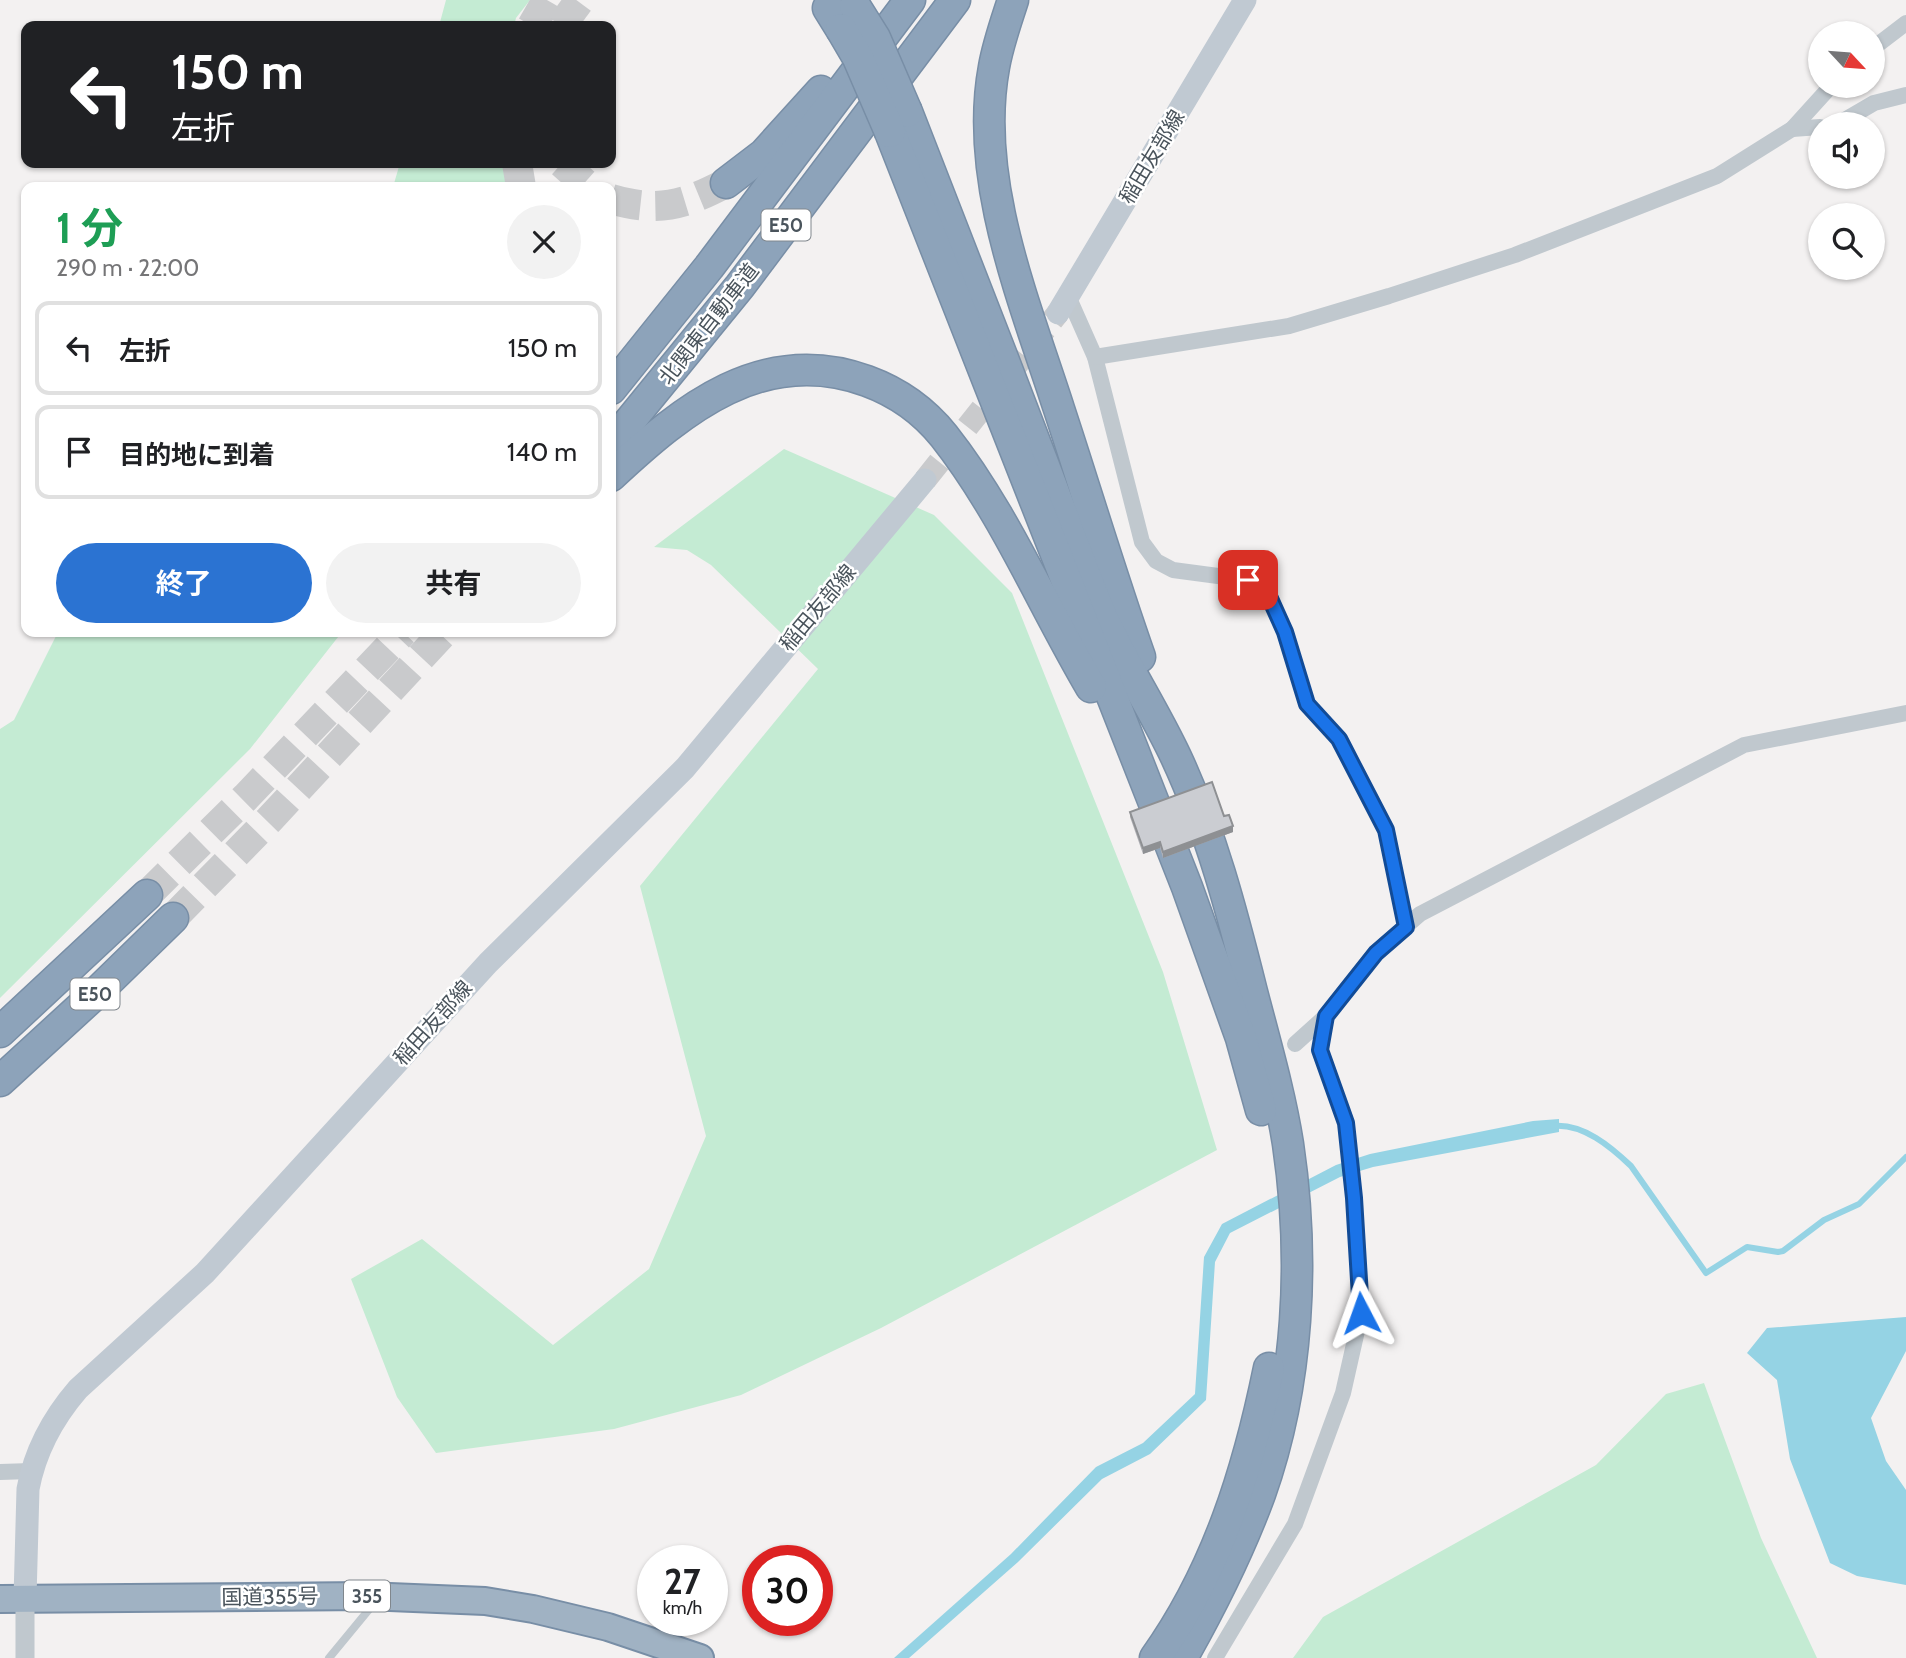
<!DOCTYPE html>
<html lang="ja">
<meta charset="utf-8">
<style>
:root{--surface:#fff;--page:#f2f2f2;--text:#202124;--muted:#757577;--line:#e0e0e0;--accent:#2b73d2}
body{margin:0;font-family:Cabin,"Noto Sans JP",sans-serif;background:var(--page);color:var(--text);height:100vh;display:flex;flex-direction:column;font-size:26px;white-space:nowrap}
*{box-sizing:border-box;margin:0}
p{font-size:23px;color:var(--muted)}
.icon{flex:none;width:38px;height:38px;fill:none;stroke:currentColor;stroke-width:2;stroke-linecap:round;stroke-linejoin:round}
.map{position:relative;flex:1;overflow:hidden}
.panel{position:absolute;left:21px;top:182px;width:595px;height:455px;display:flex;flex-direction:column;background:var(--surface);border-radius:14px;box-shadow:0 2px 5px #0004}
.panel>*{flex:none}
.top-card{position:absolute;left:21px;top:21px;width:595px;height:147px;border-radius:14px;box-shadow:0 2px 5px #0004;background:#202124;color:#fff;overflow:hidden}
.needle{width:46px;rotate:116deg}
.tools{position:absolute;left:1808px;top:21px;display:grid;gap:14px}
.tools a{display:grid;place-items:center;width:77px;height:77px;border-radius:50%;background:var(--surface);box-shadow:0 2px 5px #0004;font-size:35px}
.speed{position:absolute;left:637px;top:1545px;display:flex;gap:14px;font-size:35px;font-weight:700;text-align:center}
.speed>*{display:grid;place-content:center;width:91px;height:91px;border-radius:50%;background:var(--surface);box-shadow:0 2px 5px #0004;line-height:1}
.speed small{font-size:18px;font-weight:400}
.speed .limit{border:10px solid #d22;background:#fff;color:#111}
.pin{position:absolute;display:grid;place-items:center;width:60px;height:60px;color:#fff;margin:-30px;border-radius:14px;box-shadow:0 4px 10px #0006}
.me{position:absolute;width:77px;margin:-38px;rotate:356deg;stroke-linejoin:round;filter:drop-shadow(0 0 5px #0008)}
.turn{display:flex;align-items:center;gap:24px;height:147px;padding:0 35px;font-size:32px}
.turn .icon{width:91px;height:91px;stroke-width:2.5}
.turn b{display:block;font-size:49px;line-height:60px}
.round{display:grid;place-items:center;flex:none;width:74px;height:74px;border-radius:37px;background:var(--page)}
.headline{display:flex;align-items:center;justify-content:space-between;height:119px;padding:0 35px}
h1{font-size:42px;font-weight:700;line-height:52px;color:#1e9e55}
.primary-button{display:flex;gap:14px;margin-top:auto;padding:14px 35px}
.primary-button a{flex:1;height:80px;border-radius:42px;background:var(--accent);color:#fff;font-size:28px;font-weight:700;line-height:80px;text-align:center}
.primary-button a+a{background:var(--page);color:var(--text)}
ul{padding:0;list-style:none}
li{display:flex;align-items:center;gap:21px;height:94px;margin:0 14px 10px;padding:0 21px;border:4px solid var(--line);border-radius:14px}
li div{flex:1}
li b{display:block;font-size:26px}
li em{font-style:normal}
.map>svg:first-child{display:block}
.green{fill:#c4ebd3}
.water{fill:#95d3e4}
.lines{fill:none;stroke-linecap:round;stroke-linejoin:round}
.stream{stroke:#95d3e4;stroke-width:6}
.secondary-tunnel{stroke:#c9cacc;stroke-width:23;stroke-dasharray:23 11;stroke-linecap:butt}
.motorway-tunnel{stroke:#c9cacc;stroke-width:30;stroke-dasharray:30 15;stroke-linecap:butt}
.trunk-casing{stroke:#788ea6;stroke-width:30}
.motorway-casing{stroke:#788ea6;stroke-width:33}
.service{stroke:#c0c8ce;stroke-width:8}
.minor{stroke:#c0c8ce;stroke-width:16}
.tertiary{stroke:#c0c8ce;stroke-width:19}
.secondary{stroke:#c0c9d2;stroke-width:23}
.trunk{stroke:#a0b2c3;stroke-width:26}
.motorway{stroke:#8da3ba;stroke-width:30}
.motorway-bridge-casing{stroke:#788ea6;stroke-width:33;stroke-linecap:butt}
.motorway-bridge{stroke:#8da3ba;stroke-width:30}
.wall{fill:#afb0b5}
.shaded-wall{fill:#8e9093}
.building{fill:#cbcdd2;stroke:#8e9093;stroke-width:2}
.route-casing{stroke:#114b97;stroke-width:18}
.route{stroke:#1a73e8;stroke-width:12}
.labels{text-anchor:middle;stroke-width:5;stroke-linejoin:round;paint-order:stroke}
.shield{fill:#fff;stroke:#80878d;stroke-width:2}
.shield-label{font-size:19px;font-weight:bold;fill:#4a545c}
.street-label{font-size:21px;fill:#4a545c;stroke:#fff}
</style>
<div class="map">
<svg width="1906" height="1658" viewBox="0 0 1906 1658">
<rect width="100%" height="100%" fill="#f3f1f1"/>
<!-- green -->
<g class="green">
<polygon points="446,0 530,0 516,18 514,26 439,26"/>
<polygon points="400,163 507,163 509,187 393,187"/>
<polygon points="784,449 934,515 1012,593 1163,972 1217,1150 881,1328 741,1395 614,1429 436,1453 397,1397 351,1279 422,1239 553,1345 649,1269 706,1136 640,886 818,669 711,565 687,550 654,547"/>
<polygon points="58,632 342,632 250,749 0,998 0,729 14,720"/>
<polygon points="1704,1383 1761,1538 1817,1658 1293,1658 1323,1617 1596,1465 1666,1394"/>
</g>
<!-- water -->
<g class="water">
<polygon points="1559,1119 1559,1132 1373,1167 1340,1177 1230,1233 1215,1262 1206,1400 1150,1454 1102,1479 1018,1562 909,1658 894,1658 1011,1554 1096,1467 1143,1443 1195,1394 1204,1257 1222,1224 1336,1165 1370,1154 1533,1121"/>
<polygon points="1906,1317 1906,1351 1871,1418 1886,1461 1906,1490 1906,1585 1857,1576 1830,1563 1790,1459 1777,1380 1747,1353 1767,1328"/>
</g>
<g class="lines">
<!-- stream -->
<path class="stream" d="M1553,1126C1583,1123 1611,1147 1631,1166L1706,1273L1747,1247L1778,1252L1783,1251L1824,1220L1859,1204L1906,1157"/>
<!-- secondary-tunnel -->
<polyline class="secondary-tunnel" points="925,480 1058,313"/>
<!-- motorway-tunnel -->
<g class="motorway-tunnel">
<polyline points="532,26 547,0"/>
<polyline points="561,26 580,0"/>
<polyline points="517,163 521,187"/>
<polyline points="562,163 589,187"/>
<path d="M611,199C658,213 684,205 726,183"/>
<polyline points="147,895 246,797 403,632"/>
<polyline points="173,918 269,820 444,632"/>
</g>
<!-- trunk casing -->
<g class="trunk-casing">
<polyline id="trunk" points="0,1599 366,1596 485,1601 533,1609 608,1627 700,1658"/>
</g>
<!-- motorway casing -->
<g class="motorway-casing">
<g id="motorway">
<path d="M1013,0C1006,22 998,44 994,67C973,180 1025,303 1059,409C1086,491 1111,575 1140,657"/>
<polyline points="828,8 841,29"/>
<path d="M907,112C951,224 995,337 1038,450C1060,506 1079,564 1103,619C1125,666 1154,710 1176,757C1211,832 1232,912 1252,992C1265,1042 1280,1093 1288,1144C1305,1259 1299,1384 1260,1494C1239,1551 1212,1605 1182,1658"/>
<polyline points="890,132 1187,887 1241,1038 1261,1110"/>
<polyline points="726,183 764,154 821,91"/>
<polyline points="611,389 709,267 910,0"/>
<polyline points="611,444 740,286 955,0"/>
<path d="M611,476C683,409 763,343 867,381C897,392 924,411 944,436C1004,512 1042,604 1091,687"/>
<polyline points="0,1032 147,895"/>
<polyline points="0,1081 94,995 173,918"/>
<path d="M1155,1658C1217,1571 1248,1471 1269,1368"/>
</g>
</g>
<!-- service -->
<polyline class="service" points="329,1658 376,1601"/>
<!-- minor -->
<g class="minor">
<polyline points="1872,49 1906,23"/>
<polyline points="1838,124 1874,103 1906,95"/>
<polyline points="1792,129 1820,127"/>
<polyline points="1068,296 1095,357 1142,542 1156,561 1173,570 1248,580 1267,591 1285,632 1307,704 1339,739 1386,830 1406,927"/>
<polyline points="1095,357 1289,326 1389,296 1515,255 1717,176 1792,129 1831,86"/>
<polyline points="1295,1044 1326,1016 1375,953 1420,914 1744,745 1906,713"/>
<polyline points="0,1472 31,1471"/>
<polyline points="1215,1658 1295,1524 1343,1393 1361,1313 1354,1198 1346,1123 1320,1050 1326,1016"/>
</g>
<!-- tertiary -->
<polyline class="tertiary" points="25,1658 25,1598"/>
<!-- secondary -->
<g class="secondary">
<polyline points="1058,313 1245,0"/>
<path d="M25,1598L28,1489C35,1451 53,1418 78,1389L205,1273L488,963L685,768L925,480"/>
</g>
<!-- trunk -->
<use href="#trunk" class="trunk"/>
<!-- motorway -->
<use href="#motorway" class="motorway"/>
<!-- motorway-bridge casing -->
<g class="motorway-bridge-casing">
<g id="motorway-bridge">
<polyline points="855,6 875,38 907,112"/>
<polyline points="841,29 858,58 890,132"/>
</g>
</g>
<!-- motorway-bridge -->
<use href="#motorway-bridge" class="motorway-bridge"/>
</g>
<!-- wall -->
<polygon class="wall" points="1130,812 1233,832 1163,858 1160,848 1143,854 1130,817"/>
<!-- shaded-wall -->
<g class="shaded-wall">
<polygon points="1233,826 1233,832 1163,858 1163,852"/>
<polygon points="1160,842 1160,848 1143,854 1143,848"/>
</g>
<!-- building -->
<polygon class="building" points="1212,782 1224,816 1229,815 1233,826 1163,852 1160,842 1143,848 1130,812"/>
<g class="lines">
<!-- route casing -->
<g class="route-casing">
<polyline id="route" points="1248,580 1267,592 1285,632 1307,704 1339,739 1386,830 1406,927 1376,953 1326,1016 1320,1050 1346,1123 1354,1198 1361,1313"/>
</g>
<!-- route -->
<use href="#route" class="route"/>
</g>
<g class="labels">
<!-- shield labels -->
<g class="shield">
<rect x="761.5" y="209.5" width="49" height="31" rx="5"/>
<rect x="70.5" y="978.5" width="49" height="31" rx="5"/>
<rect x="344" y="1580.5" width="46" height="31" rx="5"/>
</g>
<g class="shield-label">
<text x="786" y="232">E50</text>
<text x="95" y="1001">E50</text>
<text x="367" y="1603">355</text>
</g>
<!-- street labels -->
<g class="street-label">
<text transform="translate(1152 157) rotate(-59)" y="7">稲田友部線</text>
<text transform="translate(709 324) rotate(-52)" y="7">北関東自動車道</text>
<text transform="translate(818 608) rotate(-50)" y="7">稲田友部線</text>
<text transform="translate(433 1023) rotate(-48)" y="7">稲田友部線</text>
<text transform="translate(270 1597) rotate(-1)" y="7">国道355号</text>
</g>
</g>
</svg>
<div class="tools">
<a><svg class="needle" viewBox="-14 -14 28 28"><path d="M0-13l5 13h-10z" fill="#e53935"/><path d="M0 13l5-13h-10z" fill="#757577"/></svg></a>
<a><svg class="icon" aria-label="sound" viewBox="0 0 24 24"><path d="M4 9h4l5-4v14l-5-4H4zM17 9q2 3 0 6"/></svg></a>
<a><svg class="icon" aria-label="search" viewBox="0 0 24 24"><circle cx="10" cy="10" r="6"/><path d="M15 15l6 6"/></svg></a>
</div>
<div class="speed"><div>27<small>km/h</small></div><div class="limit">30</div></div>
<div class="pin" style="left:1248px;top:580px;background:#d93025"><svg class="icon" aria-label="arrive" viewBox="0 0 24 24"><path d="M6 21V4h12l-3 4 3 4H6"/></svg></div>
<svg class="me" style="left:1361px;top:1313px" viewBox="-20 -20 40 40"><path d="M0-17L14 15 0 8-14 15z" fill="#1a73e8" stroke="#fff" stroke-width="4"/></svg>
<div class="top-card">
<div class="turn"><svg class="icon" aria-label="left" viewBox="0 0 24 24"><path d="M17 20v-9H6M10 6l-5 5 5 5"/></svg><div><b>150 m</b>左折</div></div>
</div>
<section class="panel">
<div class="headline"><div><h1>1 分</h1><p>290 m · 22:00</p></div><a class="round"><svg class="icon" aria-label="close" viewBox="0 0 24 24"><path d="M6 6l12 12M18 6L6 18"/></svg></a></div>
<ul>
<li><svg class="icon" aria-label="left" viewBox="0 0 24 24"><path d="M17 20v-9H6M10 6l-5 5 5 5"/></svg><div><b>左折</b></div><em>150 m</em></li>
<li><svg class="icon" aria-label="arrive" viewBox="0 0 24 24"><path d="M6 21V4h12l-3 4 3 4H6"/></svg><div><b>目的地に到着</b></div><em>140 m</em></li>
</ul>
<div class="primary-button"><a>終了</a><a>共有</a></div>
</section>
</div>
